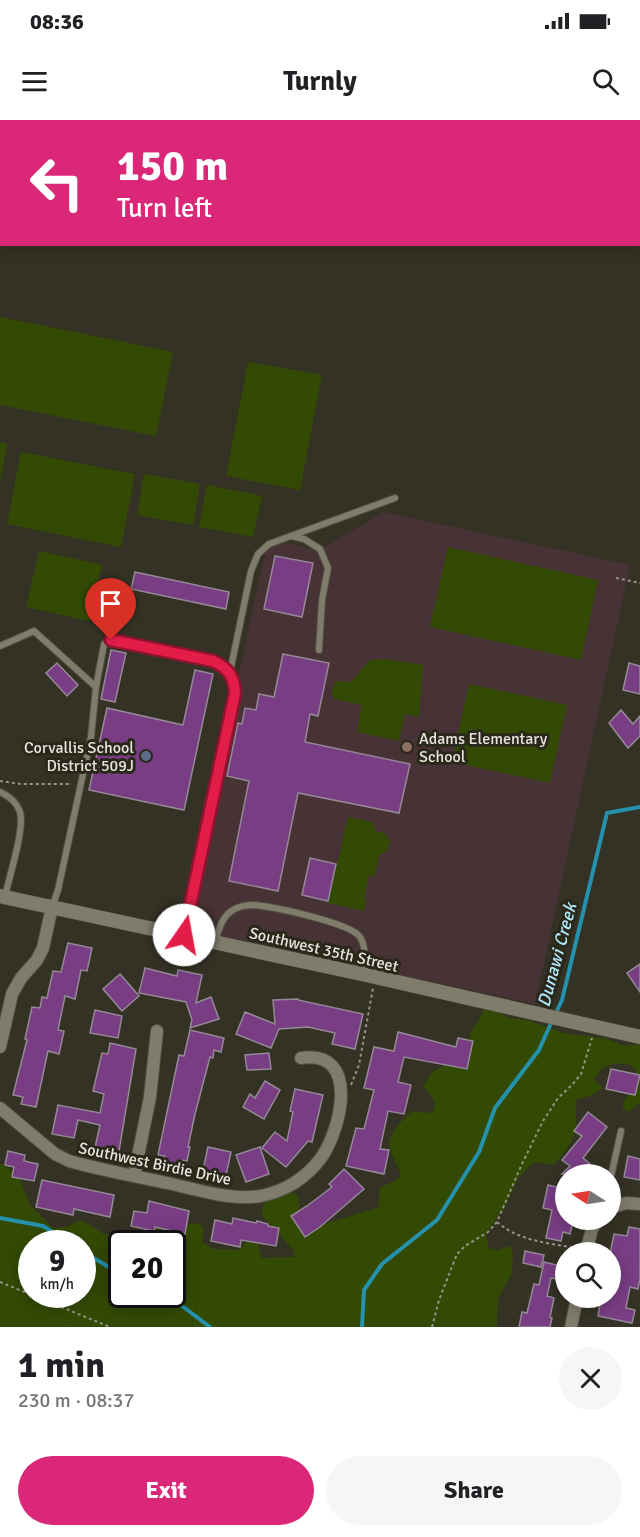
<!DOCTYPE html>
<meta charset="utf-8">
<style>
:root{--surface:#fff;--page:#f6f6f6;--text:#202124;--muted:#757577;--accent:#db2777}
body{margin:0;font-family:Signika,sans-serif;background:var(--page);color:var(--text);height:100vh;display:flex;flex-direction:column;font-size:22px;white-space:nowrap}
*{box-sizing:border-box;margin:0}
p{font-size:20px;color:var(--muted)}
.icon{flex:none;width:33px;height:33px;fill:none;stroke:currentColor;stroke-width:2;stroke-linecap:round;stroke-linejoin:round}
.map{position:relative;height:1207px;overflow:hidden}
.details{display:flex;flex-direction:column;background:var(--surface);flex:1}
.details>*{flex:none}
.hud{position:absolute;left:0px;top:0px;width:640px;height:126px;box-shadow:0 3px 15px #0003;background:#db2777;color:#fff;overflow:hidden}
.needle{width:39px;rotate:282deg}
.fabs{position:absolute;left:555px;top:1044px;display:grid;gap:12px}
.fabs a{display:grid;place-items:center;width:66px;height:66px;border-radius:50%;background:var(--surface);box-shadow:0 3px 15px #0003;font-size:30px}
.speed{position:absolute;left:18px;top:1110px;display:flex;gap:12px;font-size:30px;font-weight:700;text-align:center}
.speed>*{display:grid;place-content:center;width:78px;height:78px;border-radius:50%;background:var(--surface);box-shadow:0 3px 15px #0003;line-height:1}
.speed small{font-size:15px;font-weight:400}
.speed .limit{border:3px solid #111;border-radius:9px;background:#fff;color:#111}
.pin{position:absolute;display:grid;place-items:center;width:51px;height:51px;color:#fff;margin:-62px -26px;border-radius:50% 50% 50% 0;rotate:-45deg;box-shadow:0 0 6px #0007}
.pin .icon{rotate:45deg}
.me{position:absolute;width:66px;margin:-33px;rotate:12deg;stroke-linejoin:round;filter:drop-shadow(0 0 4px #0008)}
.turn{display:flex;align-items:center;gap:21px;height:126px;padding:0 18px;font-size:27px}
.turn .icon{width:78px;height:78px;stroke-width:2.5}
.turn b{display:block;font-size:42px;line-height:51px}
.round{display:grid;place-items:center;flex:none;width:63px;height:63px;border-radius:32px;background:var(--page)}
.overview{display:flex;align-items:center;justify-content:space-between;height:102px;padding:0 18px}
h1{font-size:36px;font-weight:700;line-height:45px}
.cta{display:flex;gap:12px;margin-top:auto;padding:12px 18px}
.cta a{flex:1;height:69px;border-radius:36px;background:var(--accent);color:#fff;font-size:24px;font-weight:700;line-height:69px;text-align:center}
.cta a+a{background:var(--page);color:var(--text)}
.status{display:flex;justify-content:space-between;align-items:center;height:42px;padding:0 30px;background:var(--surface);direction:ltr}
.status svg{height:16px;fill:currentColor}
header{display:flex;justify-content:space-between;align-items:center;height:78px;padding:0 18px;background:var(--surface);font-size:27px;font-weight:700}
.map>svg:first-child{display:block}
.education{fill:#473336}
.green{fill:#334a04;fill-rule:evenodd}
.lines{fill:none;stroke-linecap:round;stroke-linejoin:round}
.stream{stroke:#2591ad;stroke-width:4}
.building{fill:#783d83;stroke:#948996;stroke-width:1.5}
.service-casing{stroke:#514f42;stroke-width:8}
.minor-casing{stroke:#514f42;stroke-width:14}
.tertiary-casing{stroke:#514f42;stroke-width:15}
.path{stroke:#959488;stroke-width:2;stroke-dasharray:3 3;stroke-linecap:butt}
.service{stroke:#7f7c6c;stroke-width:6}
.minor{stroke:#7f7c6c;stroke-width:12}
.tertiary{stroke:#7f7c6c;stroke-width:14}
.route-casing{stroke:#92132f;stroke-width:15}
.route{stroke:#e11d48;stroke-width:10}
.education-dot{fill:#8d6e63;stroke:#2a281a;stroke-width:2}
.service-dot{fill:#5c6f8a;stroke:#2a281a;stroke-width:2}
.labels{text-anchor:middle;stroke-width:6;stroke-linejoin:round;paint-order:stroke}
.poi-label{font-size:16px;fill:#e6e5dc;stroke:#2a281a;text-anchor:start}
.street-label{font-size:16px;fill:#e6e5dc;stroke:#2a281a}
.water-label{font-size:18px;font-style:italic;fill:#b0e8fa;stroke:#2a281a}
</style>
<div class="status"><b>08:36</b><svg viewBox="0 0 49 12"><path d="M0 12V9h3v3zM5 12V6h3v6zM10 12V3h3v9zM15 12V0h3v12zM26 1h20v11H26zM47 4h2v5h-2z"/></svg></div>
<header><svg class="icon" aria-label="menu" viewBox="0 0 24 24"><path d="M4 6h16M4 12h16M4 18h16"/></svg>Turnly<svg class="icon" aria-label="search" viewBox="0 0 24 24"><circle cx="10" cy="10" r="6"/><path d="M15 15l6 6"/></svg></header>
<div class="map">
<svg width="640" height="1207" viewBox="0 0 640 1207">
<rect width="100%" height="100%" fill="#343224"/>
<!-- education -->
<polygon class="education" points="384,392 630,445 535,884 184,808 268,419 319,430"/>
<!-- green -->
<g class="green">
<polygon points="0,197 173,232 156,316 0,285"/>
<polygon points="248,242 322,255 300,370 226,356"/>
<polygon points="0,322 7,324 0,362"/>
<polygon points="21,332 135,354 121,427 7,404"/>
<polygon points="144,354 200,364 193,405 137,395"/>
<polygon points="207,365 262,376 253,417 199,407"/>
<polygon points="448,427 598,460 581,540 430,507"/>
<polygon points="39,431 102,445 89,501 26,487"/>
<polygon points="385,539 423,545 419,597 405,594 399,621 357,612 362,585 334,579 331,571 336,561 351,562 370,540"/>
<polygon points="469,564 567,585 550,663 452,642"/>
<polygon points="348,697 372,702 376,711 384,713 390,720 387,731 379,735 375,756 369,755 364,779 366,780 364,791 328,783"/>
<path d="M485,885L498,889L507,898L528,900L563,913L605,918L624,926L640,924V983L629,992L623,989C623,977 631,971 638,962L636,950L631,945L615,943L602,948L594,959L603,968L591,976L577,979C574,989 577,998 576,1007C574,1022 563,1034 554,1045L534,1042L518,1058L506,1085L489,1109L486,1115L489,1128L497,1130L510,1126L513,1133L512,1153L498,1178L497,1207H0V1043L18,1054L30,1085L53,1108L66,1107L78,1101L85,1102L104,1114H134L149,1113L163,1101C169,1103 177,1106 182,1106C193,1105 196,1099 204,1109L202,1122L213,1129L239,1130L249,1119L255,1118C260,1124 258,1131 262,1138L294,1137V1131L262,1095C262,1076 280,1072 296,1074L299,1079L298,1094L321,1105L379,1087V1068L396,1060L401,1056C399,1047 394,1040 391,1032C385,1016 401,1000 413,991L432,993C439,981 430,975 423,966L432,952L444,946L445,940L469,939L470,913L481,897ZM32,1124H82V1174H32ZM122,1124H172V1174H122Z"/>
</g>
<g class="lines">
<!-- stream -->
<g class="stream">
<polyline points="555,895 562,880 607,693 640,687"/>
<polyline points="0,1098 43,1106 71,1124"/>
<polyline points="82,1131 122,1155"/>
<polyline points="153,1174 163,1181 178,1183 210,1207"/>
<polyline points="362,1207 364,1170 382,1144 437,1100 479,1032 495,988 539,930 552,901"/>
</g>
</g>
<!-- building -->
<g class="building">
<polygon points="275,436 313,443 302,497 264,489"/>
<polygon points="135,452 229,472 226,489 131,469"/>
<polygon points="111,530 126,533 115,582 101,579"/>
<polygon points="283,534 329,543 318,596 310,594 305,622 410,644 399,693 298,673 278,771 229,761 249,661 227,656 238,603 242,604 245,588 256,590 259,574 274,577"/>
<polygon points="57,543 78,565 67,576 46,553"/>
<polygon points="629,543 640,546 640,574 623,570"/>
<polygon points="195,550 213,554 184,690 89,670 107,588 183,605"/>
<polygon points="621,590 633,604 640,596 640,616 628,628 609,603"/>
<polygon points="310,738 336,744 328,781 302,775"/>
<polygon points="68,823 92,828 87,851 81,850 75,879 65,876 58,910 64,911 59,934 48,931 36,987 21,984 23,977 13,975 27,920 25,919 32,887 40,888 42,877 47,878 53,851 61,852"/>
<polygon points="640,844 640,872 627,853"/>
<polygon points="145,848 177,856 178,850 202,855 196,883 211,877 219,899 190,908 192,900 186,882 139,873"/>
<polygon points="120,854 139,876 122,891 103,869"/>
<polygon points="298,879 298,880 363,894 355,929 332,924 335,913 308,907 279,909 271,928 236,914 245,892 275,904 273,880"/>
<polygon points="95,890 122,896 118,918 90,913"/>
<polygon points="190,910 224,918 221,932 214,930 213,938 210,937 195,994 188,1027 190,1027 187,1041 180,1040 178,1050 162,1047 165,1036 158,1035 179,935 184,936"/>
<polygon points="398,912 456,927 458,918 473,921 467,949 404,937 398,962 411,965 404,994 388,991 380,1029 389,1030 384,1054 346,1046 356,1008 364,1009 374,970 364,968 374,927 394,931"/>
<polygon points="110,923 136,929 118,1037 94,1032 100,1005 78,1000 74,1018 52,1014 58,985 100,993 104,974 93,971 102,933 108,934"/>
<polygon points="269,933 271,949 247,950 245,935"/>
<polygon points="611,949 640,955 635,975 606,969"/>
<polygon points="265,961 280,970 264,999 243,987 250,974 255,978"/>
<polygon points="295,969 323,975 312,1022 308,1021 286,1047 262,1028 275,1012 287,1021 293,992 290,991"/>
<polygon points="588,992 607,1007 583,1038 590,1044 582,1054 562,1054 570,1046 562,1040 582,1016 574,1011"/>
<polygon points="208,1027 231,1032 226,1055 203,1050"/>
<polygon points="260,1027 269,1054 246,1062 236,1035"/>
<polygon points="8,1031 25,1035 24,1041 38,1044 34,1061 12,1057 14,1047 5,1045"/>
<polygon points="628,1036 640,1039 640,1060 624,1057"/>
<polygon points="344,1049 364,1069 320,1107 305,1117 291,1096 307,1086 332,1067 329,1064"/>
<polygon points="42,1060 114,1075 110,1097 74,1089 73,1095 36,1087"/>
<polygon points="548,1065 566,1069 566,1100 573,1101 570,1114 563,1112 561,1121 546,1118 552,1090 543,1088"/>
<polygon points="149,1081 189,1091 185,1114 155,1107 154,1111 131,1106 134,1091 147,1093"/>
<polygon points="233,1098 256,1103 257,1101 268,1104 268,1106 279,1108 276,1126 241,1120 240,1127 211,1121 215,1100 232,1104"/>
<polygon points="629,1107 640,1109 640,1159 638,1169 630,1167 626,1188 635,1190 632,1203 598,1196 601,1178 610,1178 615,1150 610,1149 610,1134 614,1114 627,1116"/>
<polygon points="525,1131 544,1135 541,1147 523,1143"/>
<polygon points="544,1142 561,1146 558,1159 551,1158 547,1176 554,1178 550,1197 552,1198 550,1207 519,1207 522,1192 527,1193 534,1164 539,1165"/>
</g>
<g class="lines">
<!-- service casing -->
<g class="service-casing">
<g id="service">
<polyline points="291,416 304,419 320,429 328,448 322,480 319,530"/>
<polyline points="0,526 34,511 96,567"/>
<polyline points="230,552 251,451 258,434 269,424 395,378"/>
<path d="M0,672C9,676 17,683 20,692C25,708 9,758 5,776"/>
<path d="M52,787L58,770L91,617L96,567L104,524L111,520L213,541C228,548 234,556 235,572L184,815"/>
<path d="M215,821C219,810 222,796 233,790C239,786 248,785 255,785C274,787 351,803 360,817C367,828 364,841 362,853"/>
<polyline points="610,1061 621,1011"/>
</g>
</g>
<!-- minor casing -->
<g class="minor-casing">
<g id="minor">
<polyline points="0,927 12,874 21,858 37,840 43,828 52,787"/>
<path d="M0,988L55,1034L69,1041C101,1050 134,1056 167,1063C196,1069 230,1081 261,1076C285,1071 306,1058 321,1038C341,1010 361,929 301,938"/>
<polyline points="134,1056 150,977 157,911"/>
<polyline points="610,1088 626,1083 640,1084"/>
<polyline points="586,1132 592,1109 597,1100"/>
<polyline points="571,1207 577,1178"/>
</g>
</g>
<!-- tertiary casing -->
<g class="tertiary-casing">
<polyline id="tertiary" points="0,776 362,854 640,917"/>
</g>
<!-- path -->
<g class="path">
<polyline points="616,458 640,463"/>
<polyline points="0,661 21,664 72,664"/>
<polyline points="351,965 359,945 373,868"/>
<path d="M497,1102C519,1121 548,1123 575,1128"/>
<polyline points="0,1162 110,1207"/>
<polyline points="432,1207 439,1180 457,1134 465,1126 488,1112 497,1102 521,1046 543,1001 558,978 572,965 581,954 592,918"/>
</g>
<!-- service -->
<use href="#service" class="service"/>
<!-- minor -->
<use href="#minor" class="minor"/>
<!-- tertiary -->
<use href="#tertiary" class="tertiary"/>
</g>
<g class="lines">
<!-- route casing -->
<g class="route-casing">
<path id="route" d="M111,520L213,541C228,548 234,556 235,573L184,815"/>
</g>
<!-- route -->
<use href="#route" class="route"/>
</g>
<!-- markers -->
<circle class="education-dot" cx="407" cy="627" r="6"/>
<circle class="service-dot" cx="146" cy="636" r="6"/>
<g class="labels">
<!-- poi labels -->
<g class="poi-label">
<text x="419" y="624">Adams Elementary<tspan x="419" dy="18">School</tspan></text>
<text x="134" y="633" text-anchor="end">Corvallis School<tspan x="134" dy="18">District 509J</tspan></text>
</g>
<!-- street labels -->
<g class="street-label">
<text transform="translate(324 829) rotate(13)" y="6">Southwest 35th Street</text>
<text transform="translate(155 1043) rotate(12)" y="6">Southwest Birdie Drive</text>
</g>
<!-- water labels -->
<g class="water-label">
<text transform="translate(557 835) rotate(-75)" y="6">Dunawi Creek</text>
</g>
</g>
</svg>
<div class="fabs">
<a><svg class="needle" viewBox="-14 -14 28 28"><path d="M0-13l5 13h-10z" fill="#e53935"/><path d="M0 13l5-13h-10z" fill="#757577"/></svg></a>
<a><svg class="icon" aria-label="search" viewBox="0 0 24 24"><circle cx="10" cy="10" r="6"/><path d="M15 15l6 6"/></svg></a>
</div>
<div class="speed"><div>9<small>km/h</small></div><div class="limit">20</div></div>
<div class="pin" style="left:111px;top:520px;background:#d93025"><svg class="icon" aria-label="arrive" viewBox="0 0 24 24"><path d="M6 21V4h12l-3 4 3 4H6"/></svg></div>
<svg class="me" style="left:184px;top:815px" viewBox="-20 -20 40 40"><circle r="19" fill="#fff"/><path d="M0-13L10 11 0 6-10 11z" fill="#e11d48"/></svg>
<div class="hud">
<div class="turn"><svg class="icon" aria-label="left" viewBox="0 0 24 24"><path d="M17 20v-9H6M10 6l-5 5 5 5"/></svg><div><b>150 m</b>Turn left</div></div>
</div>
</div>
<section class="details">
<div class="overview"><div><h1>1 min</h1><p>230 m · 08:37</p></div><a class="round"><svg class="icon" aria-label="close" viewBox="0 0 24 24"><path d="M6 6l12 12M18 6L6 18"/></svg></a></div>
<div class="cta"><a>Exit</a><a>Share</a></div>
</section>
